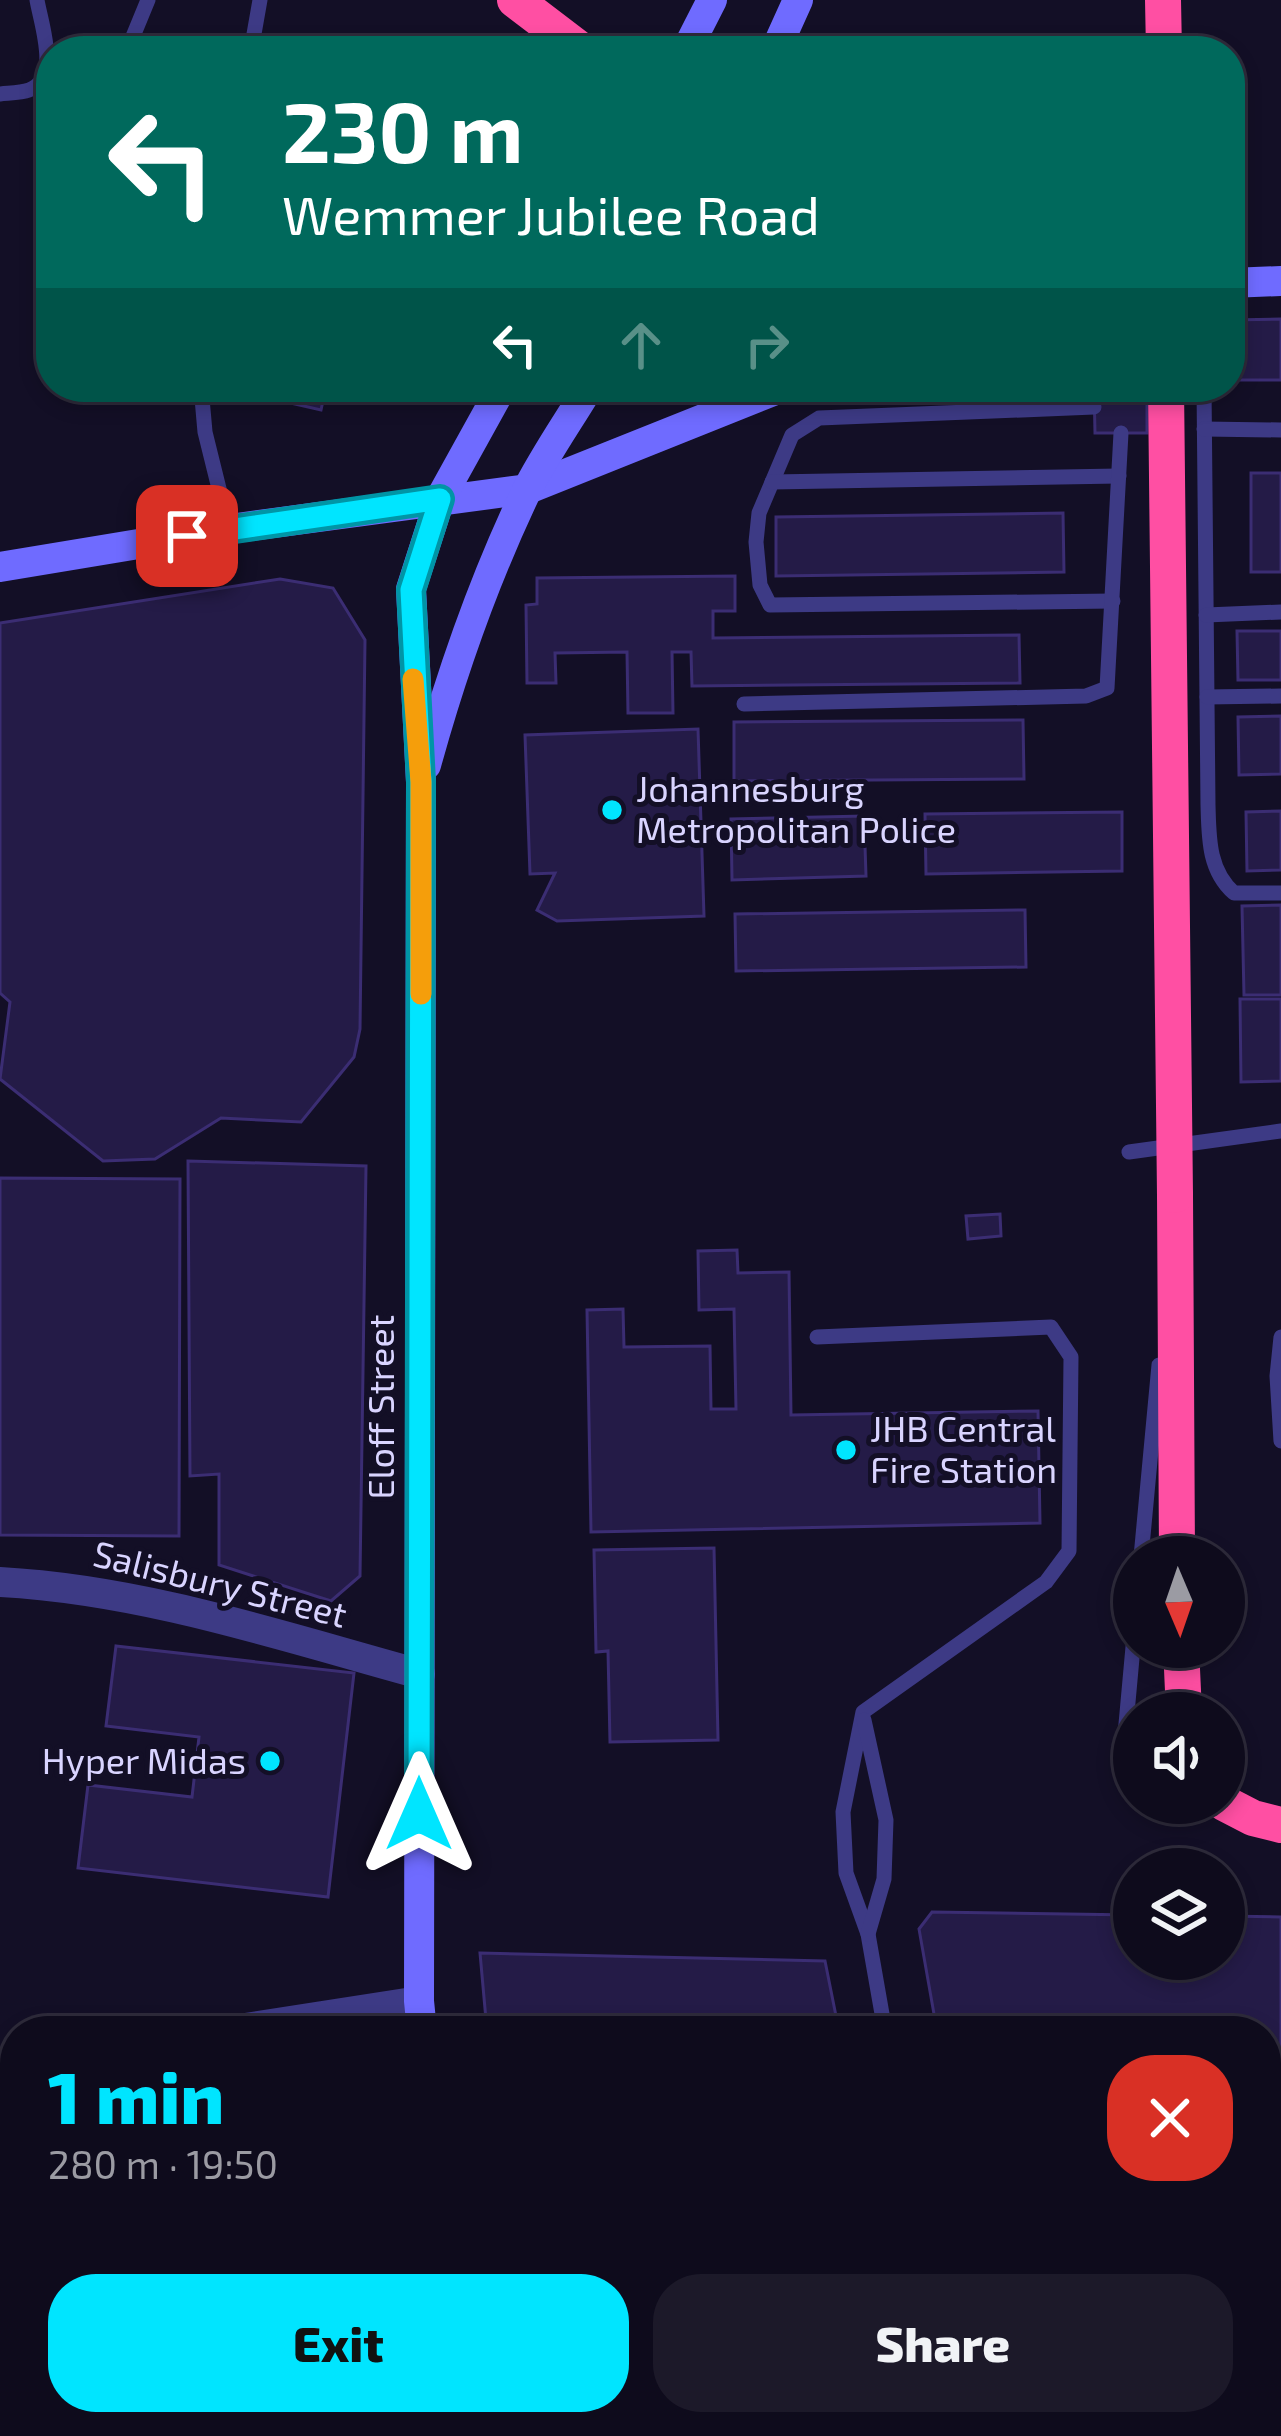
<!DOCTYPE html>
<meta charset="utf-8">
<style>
:root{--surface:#0e0b1c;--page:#1c1929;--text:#f1f3f6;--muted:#9b9ba3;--line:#2e2b3b;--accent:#00e5ff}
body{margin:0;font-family:"Exo 2",sans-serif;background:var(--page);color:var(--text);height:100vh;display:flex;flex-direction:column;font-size:45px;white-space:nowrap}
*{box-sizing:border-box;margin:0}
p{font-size:39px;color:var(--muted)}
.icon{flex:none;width:66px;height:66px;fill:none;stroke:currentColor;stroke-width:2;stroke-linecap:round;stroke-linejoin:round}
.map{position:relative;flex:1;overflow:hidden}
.details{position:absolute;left:0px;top:2016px;width:1281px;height:420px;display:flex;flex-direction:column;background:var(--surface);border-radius:48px 48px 0 0;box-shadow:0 6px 18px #0003,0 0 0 3px var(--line)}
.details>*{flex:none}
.top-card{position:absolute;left:36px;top:36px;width:1209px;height:366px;border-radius:48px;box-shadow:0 6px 18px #0003,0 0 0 3px var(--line);background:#00695c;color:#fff;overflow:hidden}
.needle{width:78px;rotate:178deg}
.fabs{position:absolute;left:1113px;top:1536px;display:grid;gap:24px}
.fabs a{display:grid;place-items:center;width:132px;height:132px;border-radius:50%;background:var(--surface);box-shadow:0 6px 18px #0003,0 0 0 3px var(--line);font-size:60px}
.pin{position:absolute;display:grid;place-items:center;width:102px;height:102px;color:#fff;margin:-51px;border-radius:24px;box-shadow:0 6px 18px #0006}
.me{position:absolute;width:132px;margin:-66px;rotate:0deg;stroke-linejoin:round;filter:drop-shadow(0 0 9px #0008)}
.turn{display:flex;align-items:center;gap:42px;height:252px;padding:0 48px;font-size:54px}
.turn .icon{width:156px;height:156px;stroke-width:2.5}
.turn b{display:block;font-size:84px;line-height:102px}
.lanes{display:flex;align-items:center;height:114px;padding:0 48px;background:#0003;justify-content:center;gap:60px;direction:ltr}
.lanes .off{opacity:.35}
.round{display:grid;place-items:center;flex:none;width:126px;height:126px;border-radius:48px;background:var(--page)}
.summary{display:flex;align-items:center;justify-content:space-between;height:204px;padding:0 48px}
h1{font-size:72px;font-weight:800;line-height:90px;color:var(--accent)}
.primary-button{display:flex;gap:24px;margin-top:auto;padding:24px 48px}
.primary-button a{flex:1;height:138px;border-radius:48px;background:var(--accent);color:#111;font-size:48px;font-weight:800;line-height:138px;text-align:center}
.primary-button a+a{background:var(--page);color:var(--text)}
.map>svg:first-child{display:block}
.building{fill:#241b47;stroke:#3b2d73;stroke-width:3}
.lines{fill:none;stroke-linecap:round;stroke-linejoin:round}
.lane{stroke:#3d3a85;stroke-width:15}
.street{stroke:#3d3a85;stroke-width:30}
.secondary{stroke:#6f6bff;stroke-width:30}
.highway{stroke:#ff4fa3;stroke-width:36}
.highway-bridge{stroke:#ff4fa3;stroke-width:36}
.route-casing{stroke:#0095a6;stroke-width:30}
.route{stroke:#00e5ff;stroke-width:21}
.slow{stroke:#f59e0b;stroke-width:21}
.poi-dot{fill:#00e5ff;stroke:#130f26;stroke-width:4.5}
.labels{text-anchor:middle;stroke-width:10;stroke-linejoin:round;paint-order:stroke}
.poi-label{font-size:36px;fill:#d9d4ff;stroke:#130f26;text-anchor:start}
.street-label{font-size:36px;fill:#d9d4ff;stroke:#130f26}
</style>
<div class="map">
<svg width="1281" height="2436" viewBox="0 0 1281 2436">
<rect width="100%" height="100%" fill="#130f26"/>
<!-- building -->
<g class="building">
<polygon points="269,43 307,51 267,51"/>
<polygon points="1281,319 1281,380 1230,380 1230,320"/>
<polygon points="221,387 326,387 321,410"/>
<polygon points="1094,387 1147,387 1147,433 1095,433"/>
<rect x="1251" y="473" width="30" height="99"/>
<polygon points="1063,513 1064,572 776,576 776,517"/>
<polygon points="735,576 735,611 713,611 713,638 1019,635 1020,683 692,686 691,652 672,652 673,713 628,713 627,652 555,653 556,683 527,683 526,605 537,604 537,578"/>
<polygon points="280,579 333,588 365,640 360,1029 354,1057 301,1122 221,1118 155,1159 103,1161 0,1079 10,1002 0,993 0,623"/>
<polygon points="1237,631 1281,631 1281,680 1238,680"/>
<polygon points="1281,716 1281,774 1239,775 1238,717"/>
<polygon points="1023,720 1024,779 734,781 734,722"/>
<polygon points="698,729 704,916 557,921 537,910 555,873 530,874 525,735"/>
<polygon points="1281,811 1281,870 1247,871 1246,812"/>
<polygon points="1122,812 1122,871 926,874 925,814"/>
<polygon points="864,816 866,876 732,880 731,819"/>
<polygon points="1281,905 1281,995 1244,995 1242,906"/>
<polygon points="1025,910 1026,967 736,971 735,914"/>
<polygon points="1240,999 1281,999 1281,1081 1241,1082"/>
<polygon points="188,1161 366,1166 360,1576 331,1601 219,1565 219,1474 190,1476"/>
<polygon points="0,1178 180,1179 179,1536 0,1535"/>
<polygon points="1000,1214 1001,1236 968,1239 966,1216"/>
<polygon points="737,1250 738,1273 789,1272 791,1415 1038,1411 1040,1523 591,1532 587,1310 623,1309 624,1347 710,1346 711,1409 736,1409 734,1309 699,1310 698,1251"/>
<polygon points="714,1548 718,1740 610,1742 608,1651 596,1652 594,1550"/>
<polygon points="116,1646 354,1673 328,1897 78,1868 88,1785 192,1797 199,1737 106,1726"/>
<polygon points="932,1912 1134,1915 1134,1959 1224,1959 1224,1916 1281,1917 1281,2088 1266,2091 1266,2031 937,2031 919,1929"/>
<polygon points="480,1953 825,1961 839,2031 487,2031"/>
<polygon points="15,2101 15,2177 2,2102"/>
<polygon points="1281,2167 1281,2436 986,2436 983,2421 1266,2421 1266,2169"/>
<polygon points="53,2421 231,2421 234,2436 55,2436"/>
<polygon points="231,2421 421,2421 424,2436 234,2436"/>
</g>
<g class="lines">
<!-- lane -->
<g class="lane">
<polyline points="127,51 148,0"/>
<polyline points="251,51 260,0"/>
<path d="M0,94C9,93 21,93 29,90C61,79 41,24 37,0"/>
<polyline points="201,387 205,432 229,529"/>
<path d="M1204,387L1208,805C1209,837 1208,870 1234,893H1281"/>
<polyline points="1094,407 819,418 792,435 759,513 756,542 760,585 770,605 1113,601"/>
<polyline points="1204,429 1281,430"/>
<polyline points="772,482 1119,476"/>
<polyline points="1206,615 1281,612"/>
<polyline points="1207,697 1281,696"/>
<polyline points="744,704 1086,696 1107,688 1121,433"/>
<polyline points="1129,1152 1281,1131"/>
<polyline points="817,1337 1051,1327 1071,1357 1069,1551 1046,1582 863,1712 843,1812 846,1873 868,1934 885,2031"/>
<polyline points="1281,1337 1277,1376 1281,1441"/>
<polyline points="1141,1557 1159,1365"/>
<polyline points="864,1720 886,1820 884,1879 868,1934"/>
<polyline points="1125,1735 1134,1636"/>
</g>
<!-- street -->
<g class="street">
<path d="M0,1582C145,1590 281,1636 420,1674"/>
<polyline points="226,2031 419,2001"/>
<polyline points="0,2067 15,2064"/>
<polyline points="1266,2119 1281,2117"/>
<polyline points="0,2322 15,2320"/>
<polyline points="0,2371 11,2436"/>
<polyline points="937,2421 940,2436"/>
</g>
<!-- secondary -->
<g class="secondary">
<polyline points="686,51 712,0"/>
<polyline points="775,51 798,0"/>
<polyline points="1230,283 1281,281"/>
<polyline points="0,567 229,529 528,489 783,387"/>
<path d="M426,765C452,671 484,580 526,492C544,456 568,422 589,387"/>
<polyline points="422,2031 419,2001 421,782 411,589 440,499 502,387"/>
<polyline points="475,2421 478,2436"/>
</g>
<!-- highway -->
<g class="highway">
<polyline points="515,0 582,51"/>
<polyline points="1163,0 1164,51"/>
<polyline points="1175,1195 1177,1557"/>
<polyline points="1181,1647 1184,1713"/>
<polyline points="1224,1803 1253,1818 1281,1825"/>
</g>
<!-- highway-bridge -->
<polyline class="highway-bridge" points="1166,387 1175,1195"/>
</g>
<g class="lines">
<!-- route casing -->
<g class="route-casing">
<polyline id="route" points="187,536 440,499 411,590 421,782 419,1814"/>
</g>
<!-- route -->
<use href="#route" class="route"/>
<!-- slow -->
<polyline class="slow" points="413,679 421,782 421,994"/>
</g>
<!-- markers -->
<g class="poi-dot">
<circle cx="612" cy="810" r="12"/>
<circle cx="846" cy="1450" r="12"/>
<circle cx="270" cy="1761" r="12"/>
</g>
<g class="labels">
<!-- poi labels -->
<g class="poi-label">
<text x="636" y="802">Johannesburg<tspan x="636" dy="41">Metropolitan Police</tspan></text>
<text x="870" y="1442">JHB Central<tspan x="870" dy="41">Fire Station</tspan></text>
<text x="246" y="1774" text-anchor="end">Hyper Midas</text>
</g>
<!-- street labels -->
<g class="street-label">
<text transform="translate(381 1407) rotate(-90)" y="13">Eloff Street</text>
<text transform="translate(220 1584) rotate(14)" y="13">Salisbury Street</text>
</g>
</g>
</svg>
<div class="fabs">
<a><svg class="needle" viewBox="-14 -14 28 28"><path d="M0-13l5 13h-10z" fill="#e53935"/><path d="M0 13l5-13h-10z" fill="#9b9ba3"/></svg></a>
<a><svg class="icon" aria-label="sound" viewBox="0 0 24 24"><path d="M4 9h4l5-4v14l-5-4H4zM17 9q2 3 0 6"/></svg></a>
<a><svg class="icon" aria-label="layers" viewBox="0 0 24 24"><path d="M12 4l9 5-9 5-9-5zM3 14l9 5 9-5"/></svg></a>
</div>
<div class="pin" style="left:187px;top:536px;background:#d93025"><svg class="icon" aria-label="arrive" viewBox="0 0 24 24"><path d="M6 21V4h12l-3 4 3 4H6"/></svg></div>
<svg class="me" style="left:419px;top:1814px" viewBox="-20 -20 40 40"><path d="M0-17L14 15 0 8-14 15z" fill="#00e5ff" stroke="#fff" stroke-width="4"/></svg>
<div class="top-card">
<div class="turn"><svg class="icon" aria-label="left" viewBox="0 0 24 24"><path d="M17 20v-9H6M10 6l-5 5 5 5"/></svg><div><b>230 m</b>Wemmer Jubilee Road</div></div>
<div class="lanes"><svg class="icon" aria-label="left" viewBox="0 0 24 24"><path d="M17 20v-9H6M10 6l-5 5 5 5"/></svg><svg class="icon off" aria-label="ahead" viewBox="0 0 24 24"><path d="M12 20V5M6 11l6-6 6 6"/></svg><svg class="icon off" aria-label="right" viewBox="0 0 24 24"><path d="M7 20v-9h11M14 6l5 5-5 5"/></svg></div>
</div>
<section class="details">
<div class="summary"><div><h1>1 min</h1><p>280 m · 19:50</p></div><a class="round" style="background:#d93025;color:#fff"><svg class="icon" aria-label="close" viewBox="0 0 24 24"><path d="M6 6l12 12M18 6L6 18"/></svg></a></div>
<div class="primary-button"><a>Exit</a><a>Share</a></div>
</section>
</div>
